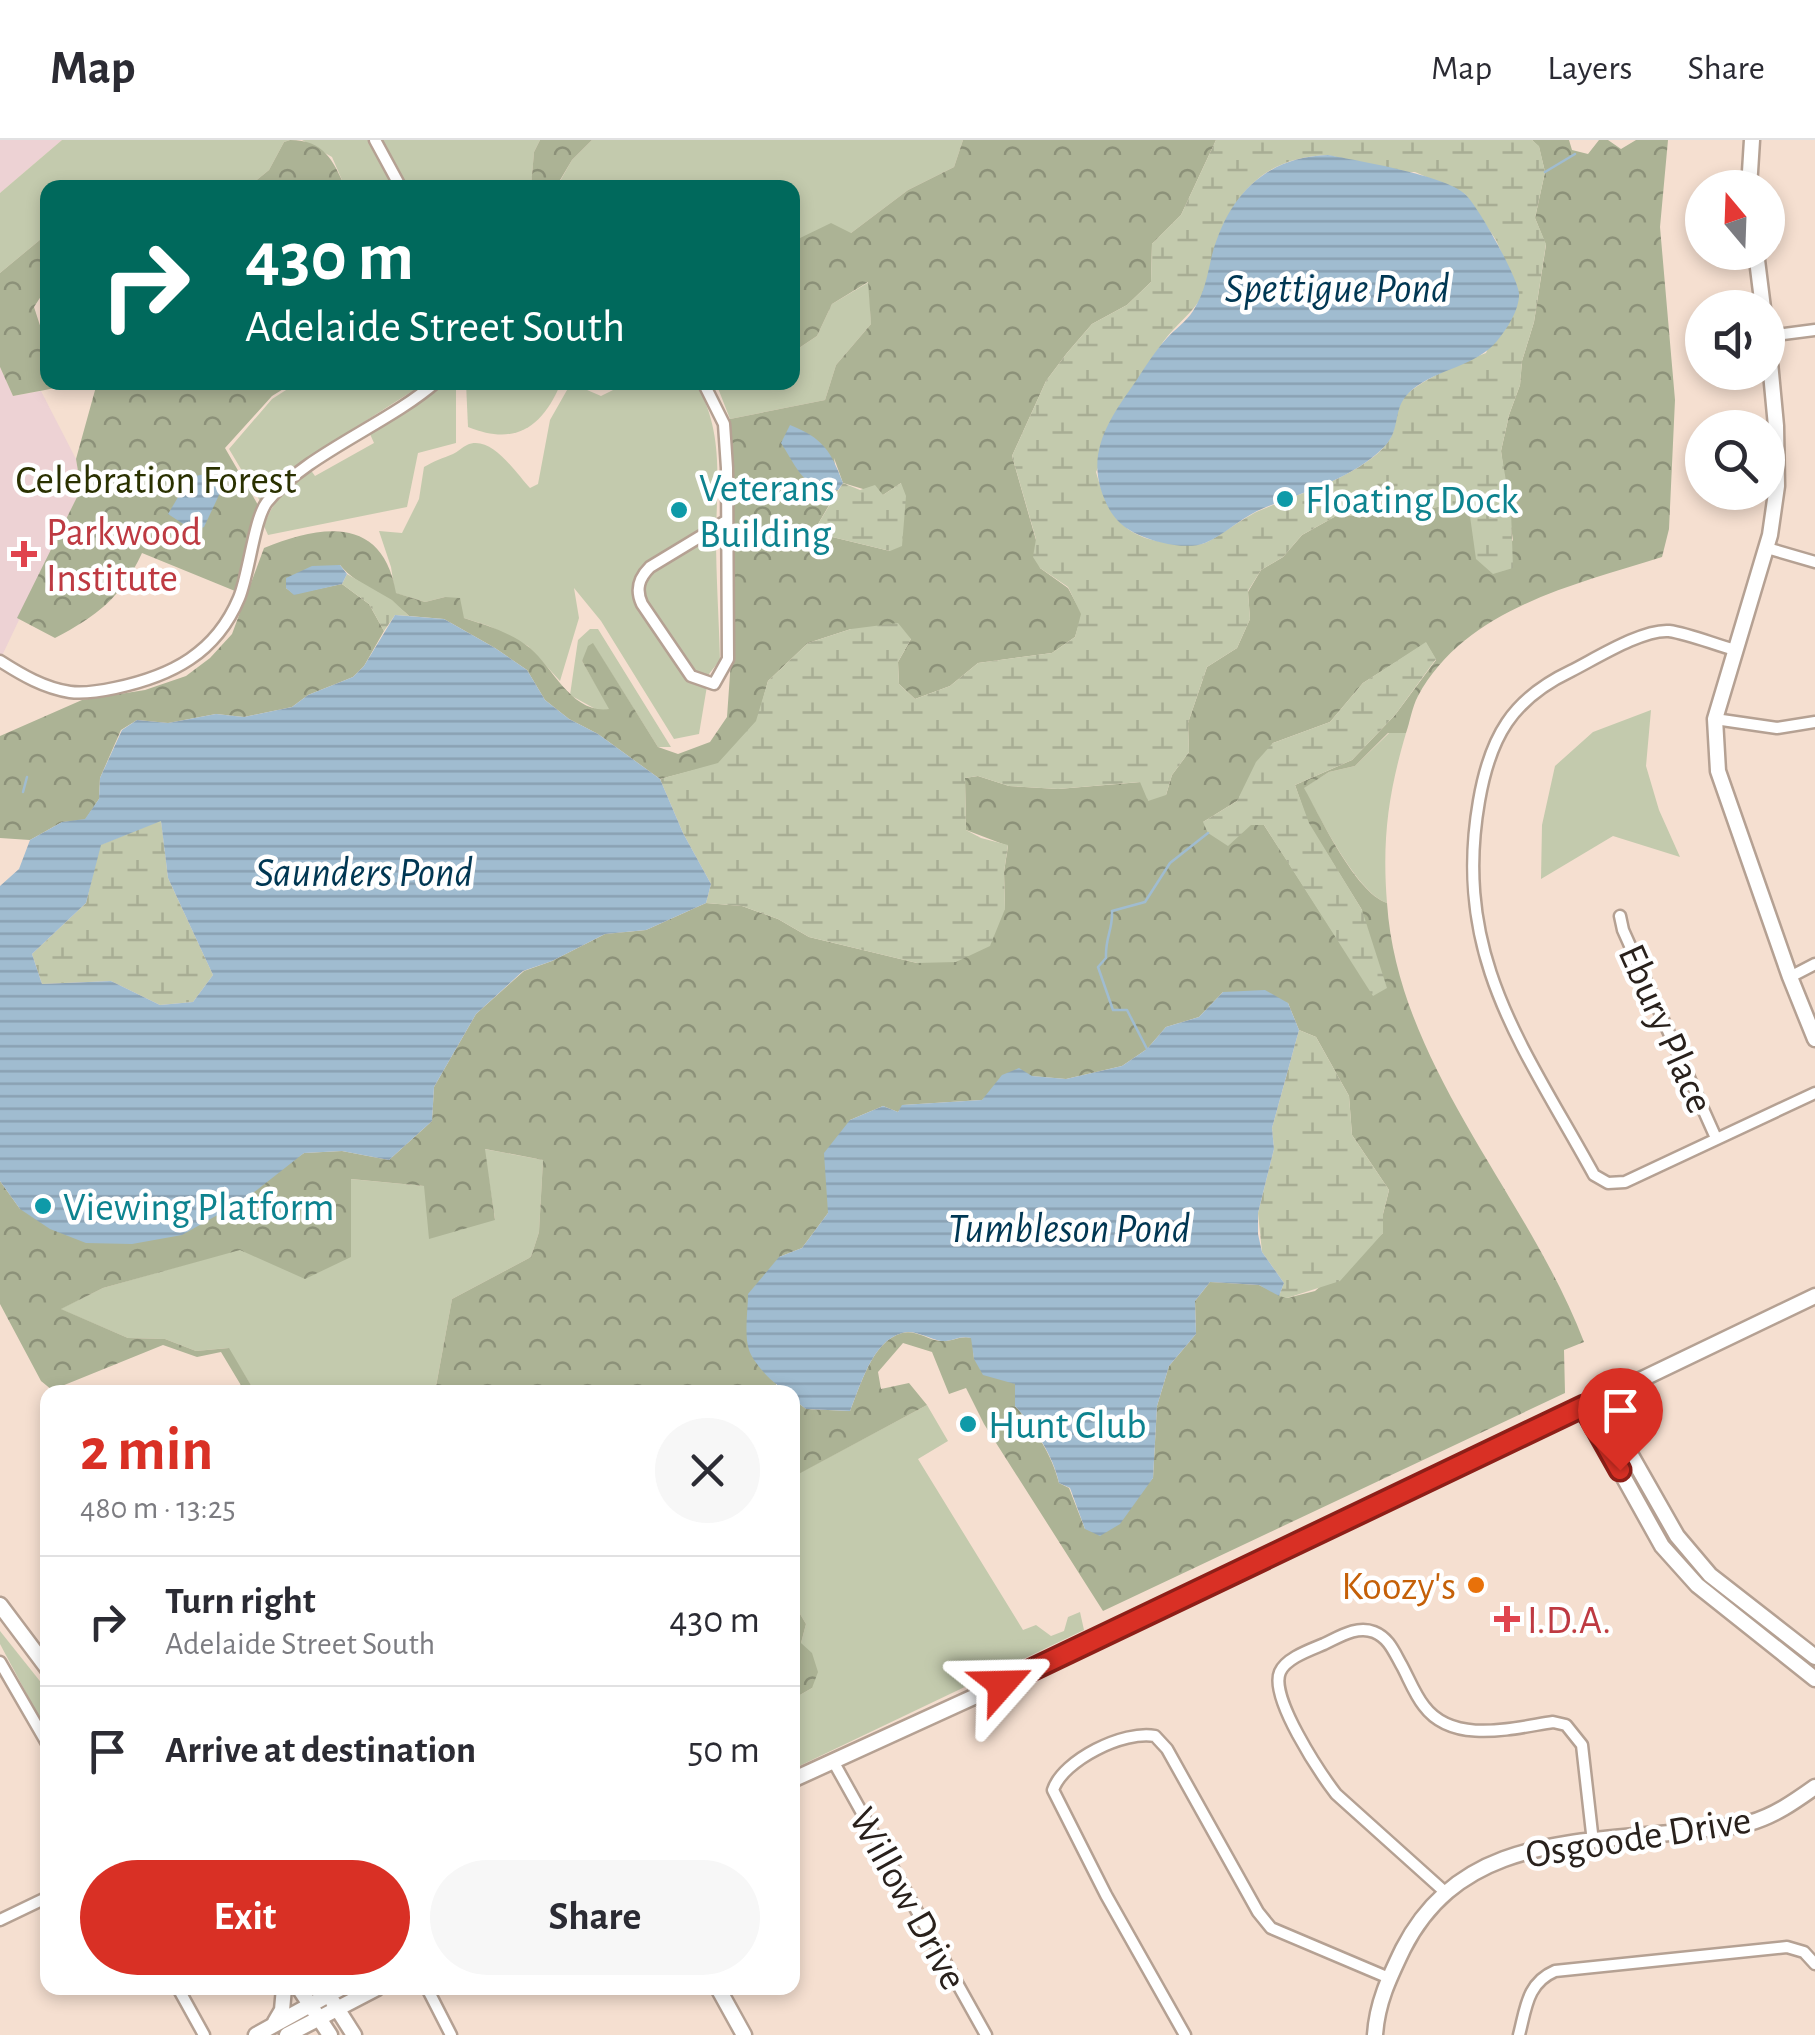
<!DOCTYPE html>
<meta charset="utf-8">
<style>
:root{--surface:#fff;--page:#f7f7f7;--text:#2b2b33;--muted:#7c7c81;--line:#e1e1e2;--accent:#d93025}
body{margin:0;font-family:"Alegreya Sans",sans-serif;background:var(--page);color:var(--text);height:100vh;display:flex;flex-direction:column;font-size:38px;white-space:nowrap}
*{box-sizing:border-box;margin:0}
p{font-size:32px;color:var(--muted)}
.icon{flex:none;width:55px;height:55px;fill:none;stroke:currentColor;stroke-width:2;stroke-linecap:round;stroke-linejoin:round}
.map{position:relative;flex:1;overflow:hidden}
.sheet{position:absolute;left:40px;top:1245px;width:760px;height:610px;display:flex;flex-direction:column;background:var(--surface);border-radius:20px;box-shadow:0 5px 15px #0003}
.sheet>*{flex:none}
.hud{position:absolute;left:40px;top:40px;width:760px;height:210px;border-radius:20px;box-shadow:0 5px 15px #0003;background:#00695c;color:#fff;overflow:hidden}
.needle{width:65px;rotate:341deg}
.tools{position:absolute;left:1685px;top:30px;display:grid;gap:20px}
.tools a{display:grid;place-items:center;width:100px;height:100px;border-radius:50%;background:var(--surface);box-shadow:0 5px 15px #0003;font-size:50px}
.pin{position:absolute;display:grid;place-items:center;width:85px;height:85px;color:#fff;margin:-102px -42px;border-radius:50% 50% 50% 0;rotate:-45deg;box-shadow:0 0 10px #0007}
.pin .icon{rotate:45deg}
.me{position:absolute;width:110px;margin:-55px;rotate:65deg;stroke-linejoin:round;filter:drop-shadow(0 0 8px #0008)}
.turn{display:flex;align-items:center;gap:35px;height:210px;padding:0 40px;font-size:45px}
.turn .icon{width:130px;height:130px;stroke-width:2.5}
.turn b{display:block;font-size:70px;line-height:85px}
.round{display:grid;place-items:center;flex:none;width:105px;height:105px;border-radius:52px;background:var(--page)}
.summary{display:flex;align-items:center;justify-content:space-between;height:170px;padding:0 40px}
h1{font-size:60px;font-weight:700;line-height:75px;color:var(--accent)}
.action{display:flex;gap:20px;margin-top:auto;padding:20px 40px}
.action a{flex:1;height:115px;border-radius:60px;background:var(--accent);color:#fff;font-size:40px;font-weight:700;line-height:115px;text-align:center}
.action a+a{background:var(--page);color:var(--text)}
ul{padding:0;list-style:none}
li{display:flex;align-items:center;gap:30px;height:130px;padding:0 40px;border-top:2px solid var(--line)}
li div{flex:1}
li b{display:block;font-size:38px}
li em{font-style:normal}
header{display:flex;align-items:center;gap:60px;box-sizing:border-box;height:140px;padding:0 50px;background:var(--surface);border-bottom:2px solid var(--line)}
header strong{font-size:48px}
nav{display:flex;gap:55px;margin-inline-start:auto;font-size:35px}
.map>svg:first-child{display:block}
.medical{fill:#edd2d4}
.grass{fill:#c3caad}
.forest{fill:url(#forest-crowns);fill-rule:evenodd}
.wetland{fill:url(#wetland-marsh);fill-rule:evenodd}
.water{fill:url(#water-rules);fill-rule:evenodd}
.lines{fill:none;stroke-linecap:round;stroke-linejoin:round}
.stream{stroke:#a0bcd0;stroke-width:2.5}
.street-casing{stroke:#b5a193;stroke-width:15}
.secondary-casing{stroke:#b5a193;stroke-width:19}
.street{stroke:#fff;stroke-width:10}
.secondary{stroke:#fff;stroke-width:14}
.route-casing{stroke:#8d1f18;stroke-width:25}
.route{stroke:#d93025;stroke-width:18}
.culture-dot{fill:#0f9aa8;stroke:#fff;stroke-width:4}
.health-dot{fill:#e0444e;stroke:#fff;stroke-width:4}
.food-dot{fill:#e8710a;stroke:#fff;stroke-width:4}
.labels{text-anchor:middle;stroke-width:9;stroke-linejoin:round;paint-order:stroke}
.park-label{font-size:40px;fill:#2a3100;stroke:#fff}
.culture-label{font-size:40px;fill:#0d838f;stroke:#fff;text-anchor:start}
.health-label{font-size:40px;fill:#be3a42;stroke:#fff;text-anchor:start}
.street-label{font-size:40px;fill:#29211c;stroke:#fff}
.food-label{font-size:40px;fill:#c56008;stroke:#fff;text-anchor:end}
.water-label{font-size:42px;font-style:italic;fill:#003753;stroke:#fff}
</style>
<header>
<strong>Map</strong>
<nav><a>Map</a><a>Layers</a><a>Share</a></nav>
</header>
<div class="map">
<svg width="1815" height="1895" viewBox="0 0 1815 1895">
<defs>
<pattern id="forest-crowns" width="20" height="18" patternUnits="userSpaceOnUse" patternTransform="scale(2.5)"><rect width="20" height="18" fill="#acb395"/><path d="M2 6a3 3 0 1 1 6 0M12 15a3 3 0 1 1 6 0" fill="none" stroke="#8c9179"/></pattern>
<pattern id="wetland-marsh" width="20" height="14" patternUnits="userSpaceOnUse" patternTransform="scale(2.5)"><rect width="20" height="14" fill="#c3caad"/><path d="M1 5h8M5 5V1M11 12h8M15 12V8" fill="none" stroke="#a8ad94"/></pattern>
<pattern id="water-rules" width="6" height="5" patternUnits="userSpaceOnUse" patternTransform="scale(2.5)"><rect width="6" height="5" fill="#a0bcd0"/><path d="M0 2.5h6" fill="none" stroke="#8aa1b2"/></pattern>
</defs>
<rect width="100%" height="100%" fill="#f5dfd0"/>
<!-- medical -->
<g class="medical">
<polygon points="0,0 62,0 0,53"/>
<polygon points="0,227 13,256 41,251 76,319 81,349 0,520"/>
</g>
<!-- grass -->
<g class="grass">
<polygon points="62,0 290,0 284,2 269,30 248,47 179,47 163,41 149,47 48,48 47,94 0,133 0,53"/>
<polygon points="302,0 540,0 534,12 531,48 345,47 332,17"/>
<polygon points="592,0 963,0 954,27 908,50 851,93 799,99 793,106 792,48 556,48 572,20"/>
<polygon points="869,142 871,184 836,225 825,260 730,279 716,243 792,242 793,212 817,196 832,164"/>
<polygon points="297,243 297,242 425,243 292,328 260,361 229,309 272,259"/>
<path d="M444,243H456V303L418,313L407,367L268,395L264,386C274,358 287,347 310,329L315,336L374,303L370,294Z"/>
<path d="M466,243V242L561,243C542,288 515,306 468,287Z"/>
<path d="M571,243L601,256L627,243H696C724,292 717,340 716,395C716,437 719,479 720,520L709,534L699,594L674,599L601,481L574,448L579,478L560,541L528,506L489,486L464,478L445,457L425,462L395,453L391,427L379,391L402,393L419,359L424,327C434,321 443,318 453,314C458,312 462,307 467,305C491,294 516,333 530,348L538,344L550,280Z"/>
<polygon points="590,489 598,489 671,607 658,607 593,504 582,521 610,569 599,571 570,555 578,500"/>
<polygon points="1651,570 1646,626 1659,670 1680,717 1613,696 1541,739 1542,685 1555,626 1593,592"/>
<path d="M1389,593H1406C1388,654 1382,700 1387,763C1356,752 1321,678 1303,648L1329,632L1355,626Z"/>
<polygon points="484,1009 543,1020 539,1092 531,1117 452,1159 435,1252 255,1252 228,1208 196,1211 165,1199 128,1198 60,1169 103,1148 240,1109 350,1039 424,1046 495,1079"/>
<polygon points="927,1265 948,1301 918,1319 1023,1490 1036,1485 1051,1496 1064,1491 1068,1477 1080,1472 1084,1490 793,1629 793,1559 812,1548 801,1503 806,1484 793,1462 792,1337"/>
<polygon points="0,1491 47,1550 47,1592 0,1504"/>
</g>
<!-- forest -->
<g class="forest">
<path d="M290,0C324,0 333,20 345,47H248L269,30L284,2Z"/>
<polygon points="540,0 592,0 572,20 556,47 531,47 534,12"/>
<path d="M963,0H1216L1181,75L1152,104L1151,142L1127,165L1092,184L1067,213L1046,241L1012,316L1036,400L1040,428L1068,448L1082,474L1075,497L1052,513L978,523L950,546L915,559L899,544L898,522L911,499L851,489L808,503L768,541L757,581L718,624L660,639L598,594L569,579L545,560L527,530L495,508L444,479L409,476C389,456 357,446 340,425L286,448L294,454L342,444L369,464L384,491L364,526L353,537L308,555L292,567L244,577L216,574L168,583L137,580L121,590L100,638L99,659L85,680L62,682L30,700L0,698V596L82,560L145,550L186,536L210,518L232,494L264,408C323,384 383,376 396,453L425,462L445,457L460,458L464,478C486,485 512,493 530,508C554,529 572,574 609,569L582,521L588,506L593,503L658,607L678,614L710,602L727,577L733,491L730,279L825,260L836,225L871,184L868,142L832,164L817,196L793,212V106L798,99L831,83L851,93L908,50L954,27ZM834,318L843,343L883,355L901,343L890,411L824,395L818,384L838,350Z"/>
<path d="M1532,0H1569L1572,10L1588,14L1599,0H1608L1621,9L1636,0H1668L1660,87L1675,260L1669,389L1662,417C1574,445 1466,468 1418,556C1412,567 1410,582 1406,593H1388L1355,626L1329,632L1304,648C1321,678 1355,752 1387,763C1398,926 1528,1055 1584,1202L1564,1210L1565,1253L1103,1471L984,1284L966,1248L949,1254L932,1212L903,1203L878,1232L881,1249L909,1243L927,1265L793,1337V1259L806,1269L850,1271C860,1247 872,1201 902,1193C915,1189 928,1200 941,1201C952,1202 960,1195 972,1198L974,1219L1015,1244V1266C1034,1287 1052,1315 1059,1343L1069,1348L1085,1389L1135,1359L1153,1338L1157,1266L1169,1226L1196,1194L1195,1161L1210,1142L1259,1145L1287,1158L1315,1151L1383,1093V1074L1389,1050L1352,995L1349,956L1316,897L1299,890L1288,863L1223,852L1199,877L1166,887L1147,909L1122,926L1066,939L1031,936L982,960L903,965L898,972L883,966L850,980L828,1043V1073L802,1108L779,1117L776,1246L784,1252H435L452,1159L531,1117L539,1092L543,1020L485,1009L495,1080L429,1099L424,1046L351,1039V1117L305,1139L240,1110L103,1148L61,1169L128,1198L165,1199L196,1211L229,1208L255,1252H245L221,1212L197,1217L163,1205L52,1250L41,1241L0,1164V1041L20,1069L279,1030L304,1013L342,1011L389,1020L432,981L434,947L476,874L524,831L552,821L605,794L646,790L706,763L742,766L778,779L809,797L917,823L1005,769L1004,732L1008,706L966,690L965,638L978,636L1009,646L1058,649L1141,642L1166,655L1172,635L1189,612L1188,583L1207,527L1237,508L1250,479L1248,452L1261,430L1283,417L1302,395L1336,376L1392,374L1444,366L1470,369L1513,401L1501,311L1509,275L1520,245L1522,221L1534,182L1546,105L1535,78L1545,32L1539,7ZM1426,503L1436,520L1395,575L1352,620L1295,645L1308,683L1362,770L1344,809L1264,685L1203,682L1237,661L1273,603L1330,582L1363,543Z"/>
<polygon points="47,94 47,147 34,167 47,207 48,242 60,243 61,247 13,256 0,227 0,133"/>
<path d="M97,243H293L272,256L225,308L258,365L235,451L142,413C121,458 97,476 55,498L17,478L81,349L76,319Z"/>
<polygon points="793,1462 806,1484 801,1503 812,1513 818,1532 812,1548 793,1559"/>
</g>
<!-- wetland -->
<g class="wetland">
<path d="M1216,0H1532L1539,6L1545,32L1535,78L1546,104L1534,182L1522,221L1520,245L1509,275L1501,311L1511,371L1513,428L1493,434L1476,419L1469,369L1444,366L1392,374L1336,376L1302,395L1283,417L1261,430L1248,451L1250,479L1237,508L1207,527L1188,583L1189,612L1172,635L1166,655L1148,661L1140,642L1058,649L1009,646L978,636L965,638L966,690L981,698L1008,705L1004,732L1005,769L990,806L956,822L917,823L809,797L778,779L742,766L706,763L711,744L683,693L660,639L718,623L756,581L768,541L808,503L851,489L898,483L911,499L898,522L899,544L915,559L950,546L978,523L1052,513L1075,497L1081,474L1068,447L1040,428L1033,417L1036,399L1012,316L1046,241L1067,213L1092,184L1127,165L1151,142L1152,104L1181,75ZM1328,15L1398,32H1415L1465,54L1496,100L1515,144L1486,213C1463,222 1414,242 1401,261C1389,279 1404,290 1377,314C1343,342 1300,353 1261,370C1245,376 1212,402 1202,404C1195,405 1185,403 1179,403C1127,402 1109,379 1096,332C1116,293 1139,237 1163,202C1175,185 1192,174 1203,155C1210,142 1209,125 1214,111C1232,53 1265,17 1328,15Z"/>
<polygon points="843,343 860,350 875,345 883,355 901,343 906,356 902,406 890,411 824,395 818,384"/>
<polygon points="347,434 392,460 409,476 395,475 384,491 369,464 342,444"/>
<polygon points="1426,502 1436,519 1395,575 1352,620 1295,645 1309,683 1362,770 1387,848 1373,856 1264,685 1251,685 1228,706 1208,693 1203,682 1237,661 1256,622 1273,603 1330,582 1363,543"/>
<polygon points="161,680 168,738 213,835 193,862 160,865 111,841 42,844 32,814 86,763 100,705"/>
<polygon points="1299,890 1316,897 1349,956 1352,995 1389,1050 1383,1074 1383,1093 1340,1141 1287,1158 1279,1156 1284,1143 1262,1112 1258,1073 1274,1009 1272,988"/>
</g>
<!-- water -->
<g class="water">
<path d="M1328,15C1359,21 1444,35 1465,54C1478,66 1517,136 1519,153C1520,169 1507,189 1497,201C1476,226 1438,229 1413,249C1390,267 1403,288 1384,307C1349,342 1300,352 1257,371C1239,380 1222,396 1205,403C1188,410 1156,403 1139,395C1121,387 1111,376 1104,358C1085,312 1110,278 1136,241C1145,227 1155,211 1167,198C1175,189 1186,182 1193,171C1205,152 1207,136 1212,115C1228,56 1265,17 1328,15Z"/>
<path d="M790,285C823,298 831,311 843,343L838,350C803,350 798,329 781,303Z"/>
<polygon points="206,334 220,353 204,387 194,391 168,374 190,337"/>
<polygon points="340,425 347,434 342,444 294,455 286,448 286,438 312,426"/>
<path d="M395,475L444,479L495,508L527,530L545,560L569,579L598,594L660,639L683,693L711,744L706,763L646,790L605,794L552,821L523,831L476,874L434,947L432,981L389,1020L342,1011L304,1013L244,1060L182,1095L132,1104L86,1103L50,1089L20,1069L0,1041V746L19,729L30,700L62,682L85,679L99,659L100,638L122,590L137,580L168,583L216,574L244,577L292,567L308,555L353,537L364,526ZM161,681L168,738L213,835L193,862L160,865L111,841L42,844L32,814L86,763L101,705Z"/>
<path d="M1265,850L1288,863L1299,890L1272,988L1274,1009L1258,1073V1094L1262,1112L1284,1143L1279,1156L1259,1145L1210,1142L1195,1161L1196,1194L1169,1226L1157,1266L1153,1338L1120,1384L1100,1396L1085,1389L1070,1348L1059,1343C1053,1315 1034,1287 1015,1266V1244L983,1235L974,1219L971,1198C959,1195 952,1202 941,1201C928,1199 915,1189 902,1193C872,1201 860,1247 850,1271L806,1269L793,1259L792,1252C779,1252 753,1223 749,1210C744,1195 748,1170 748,1154L779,1117L802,1108L828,1073L824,1013L850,980L883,966L898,972L902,965L982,960L1002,935L1019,928L1032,936L1066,939L1122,926L1147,909L1166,887L1199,877L1223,852Z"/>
</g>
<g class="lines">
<!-- stream -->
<g class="stream">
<polyline points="1545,32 1575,14"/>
<polyline points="23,652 27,637"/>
<path d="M1147,909L1127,870H1113L1098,827L1106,818C1105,797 1113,790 1112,771L1145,762L1170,723L1208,693"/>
</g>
<!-- street casing -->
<g class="street-casing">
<g id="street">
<polyline points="375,0 401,48"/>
<polyline points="1768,196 1815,190"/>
<path d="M703,242L724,284L727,328L728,519L714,544L691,536L642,464C635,449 639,438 650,427L726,381"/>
<polyline points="1767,408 1815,422"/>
<path d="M1735,510C1713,504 1690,494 1669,491C1642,489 1595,519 1571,531C1512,559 1490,597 1479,661C1452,816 1523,906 1594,1035L1608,1043L1625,1042L1815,953"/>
<path d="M0,521C22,535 44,548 70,552C85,554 101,551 115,548C172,536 216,513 239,458C249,434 254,379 267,362C304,315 388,284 436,242"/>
<polyline points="1715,579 1777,588 1815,582"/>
<polyline points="1620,776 1623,790 1716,998"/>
<polyline points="1790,837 1815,824"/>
<polyline points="0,1522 48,1605"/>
<polyline points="833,1621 986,1895"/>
<path d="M1445,1752L1336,1654C1320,1633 1269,1557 1280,1532C1286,1518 1310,1510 1324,1504C1339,1497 1357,1485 1374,1492C1389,1498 1394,1512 1402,1526C1409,1539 1415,1555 1424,1566C1453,1605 1513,1588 1553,1582L1566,1585L1582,1605L1593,1702"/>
<polyline points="0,1780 48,1757"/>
<polyline points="178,1848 204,1895"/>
<polyline points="427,1848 451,1895"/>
<path d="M1185,1895L1106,1755L1053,1650C1063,1620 1124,1590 1155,1596L1167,1609L1258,1772L1271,1788L1389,1838"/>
<path d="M1519,1895C1526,1868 1527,1843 1555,1831L1787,1807L1804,1812L1815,1824"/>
</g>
</g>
<!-- secondary casing -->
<g class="secondary-casing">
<g id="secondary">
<polyline points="1749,48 1752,0"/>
<polyline points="1756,112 1763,168"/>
<polyline points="1768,201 1776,286 1777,346 1770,395 1715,579 1718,631 1790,837 1815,899"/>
<polyline points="1599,1259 1677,1396 1710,1435 1815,1517"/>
<polyline points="1584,1266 1662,1406 1697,1445 1815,1539"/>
<polyline points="0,1465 48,1529"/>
<polyline points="792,1640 1103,1498 1815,1156"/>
<polyline points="299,1848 330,1895"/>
<polyline points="718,1848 744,1895"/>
<polyline points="333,1862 354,1895"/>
<polyline points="275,1882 282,1870 284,1848"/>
<polyline points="256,1895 341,1848"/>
<polyline points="287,1895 377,1848"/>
<path d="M1375,1895C1377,1863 1389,1838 1403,1809C1461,1695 1577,1704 1688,1691C1708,1688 1730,1688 1749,1683C1774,1676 1794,1662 1815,1647"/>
</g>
</g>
<!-- street -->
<use href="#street" class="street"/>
<!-- secondary -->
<use href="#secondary" class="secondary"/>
</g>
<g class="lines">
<!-- route casing -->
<g class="route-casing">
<polyline id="route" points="1002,1544 1584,1266 1620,1330"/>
</g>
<!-- route -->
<use href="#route" class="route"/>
</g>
<!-- markers -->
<g class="culture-dot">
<circle cx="1285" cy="359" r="10"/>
<circle cx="679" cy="370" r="10"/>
<circle cx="43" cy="1066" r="10"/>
<circle cx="968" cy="1284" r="10"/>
</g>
<g class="health-dot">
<path d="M19 399h10v10h10v10h-10v10h-10v-10h-10v-10h10z"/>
<path d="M1502 1464h10v10h10v10h-10v10h-10v-10h-10v-10h10z"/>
</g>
<circle class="food-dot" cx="1476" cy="1445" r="10"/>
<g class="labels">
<!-- park labels -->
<g class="park-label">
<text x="156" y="353">Celebration Forest</text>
</g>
<!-- culture labels -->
<g class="culture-label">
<text x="699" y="361">Veterans<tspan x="699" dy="46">Building</tspan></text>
<text x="1305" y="373">Floating Dock</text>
<text x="63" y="1080">Viewing Platform</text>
<text x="988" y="1298">Hunt Club</text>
</g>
<!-- health labels -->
<g class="health-label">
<text x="46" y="405">Parkwood<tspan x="46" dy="46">Institute</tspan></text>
<text x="1527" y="1493">I.D.A.</text>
</g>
<!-- street labels -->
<g class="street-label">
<text transform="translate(1667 888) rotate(66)" y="14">Ebury Place</text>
<text transform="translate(1638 1696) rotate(-9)" y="14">Osgoode Drive</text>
<text transform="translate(909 1758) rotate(61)" y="14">Willow Drive</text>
</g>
<!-- food labels -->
<g class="food-label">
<text x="1456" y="1459">Koozy's</text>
</g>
<!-- water labels -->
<g class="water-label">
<text x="1337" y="162">Spettigue Pond</text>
<text x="364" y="746">Saunders Pond</text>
<text x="1069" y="1102">Tumbleson Pond</text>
</g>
</g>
</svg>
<div class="tools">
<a><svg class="needle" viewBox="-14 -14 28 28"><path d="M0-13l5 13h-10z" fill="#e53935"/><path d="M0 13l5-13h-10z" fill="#7c7c81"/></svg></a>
<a><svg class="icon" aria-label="sound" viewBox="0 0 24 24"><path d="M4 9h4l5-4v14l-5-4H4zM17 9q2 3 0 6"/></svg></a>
<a><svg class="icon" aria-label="search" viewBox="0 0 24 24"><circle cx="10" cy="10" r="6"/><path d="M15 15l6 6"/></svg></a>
</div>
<div class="pin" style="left:1620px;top:1330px;background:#d93025"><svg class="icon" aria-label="arrive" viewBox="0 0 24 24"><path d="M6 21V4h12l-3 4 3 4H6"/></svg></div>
<svg class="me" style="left:1002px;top:1544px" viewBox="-20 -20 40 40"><path d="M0-17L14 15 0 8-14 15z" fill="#d93025" stroke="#fff" stroke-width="4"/></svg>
<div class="hud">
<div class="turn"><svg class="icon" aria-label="right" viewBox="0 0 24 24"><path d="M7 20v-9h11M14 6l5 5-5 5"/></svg><div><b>430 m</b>Adelaide Street South</div></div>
</div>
<section class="sheet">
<div class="summary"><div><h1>2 min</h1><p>480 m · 13:25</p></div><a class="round"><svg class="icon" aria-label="close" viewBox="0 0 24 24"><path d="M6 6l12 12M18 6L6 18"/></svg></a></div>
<ul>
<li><svg class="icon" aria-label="right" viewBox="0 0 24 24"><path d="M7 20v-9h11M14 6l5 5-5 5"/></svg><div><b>Turn right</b><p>Adelaide Street South</p></div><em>430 m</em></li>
<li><svg class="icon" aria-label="arrive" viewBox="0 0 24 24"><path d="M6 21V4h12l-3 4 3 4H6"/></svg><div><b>Arrive at destination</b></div><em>50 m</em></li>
</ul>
<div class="action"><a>Exit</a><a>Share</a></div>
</section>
</div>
